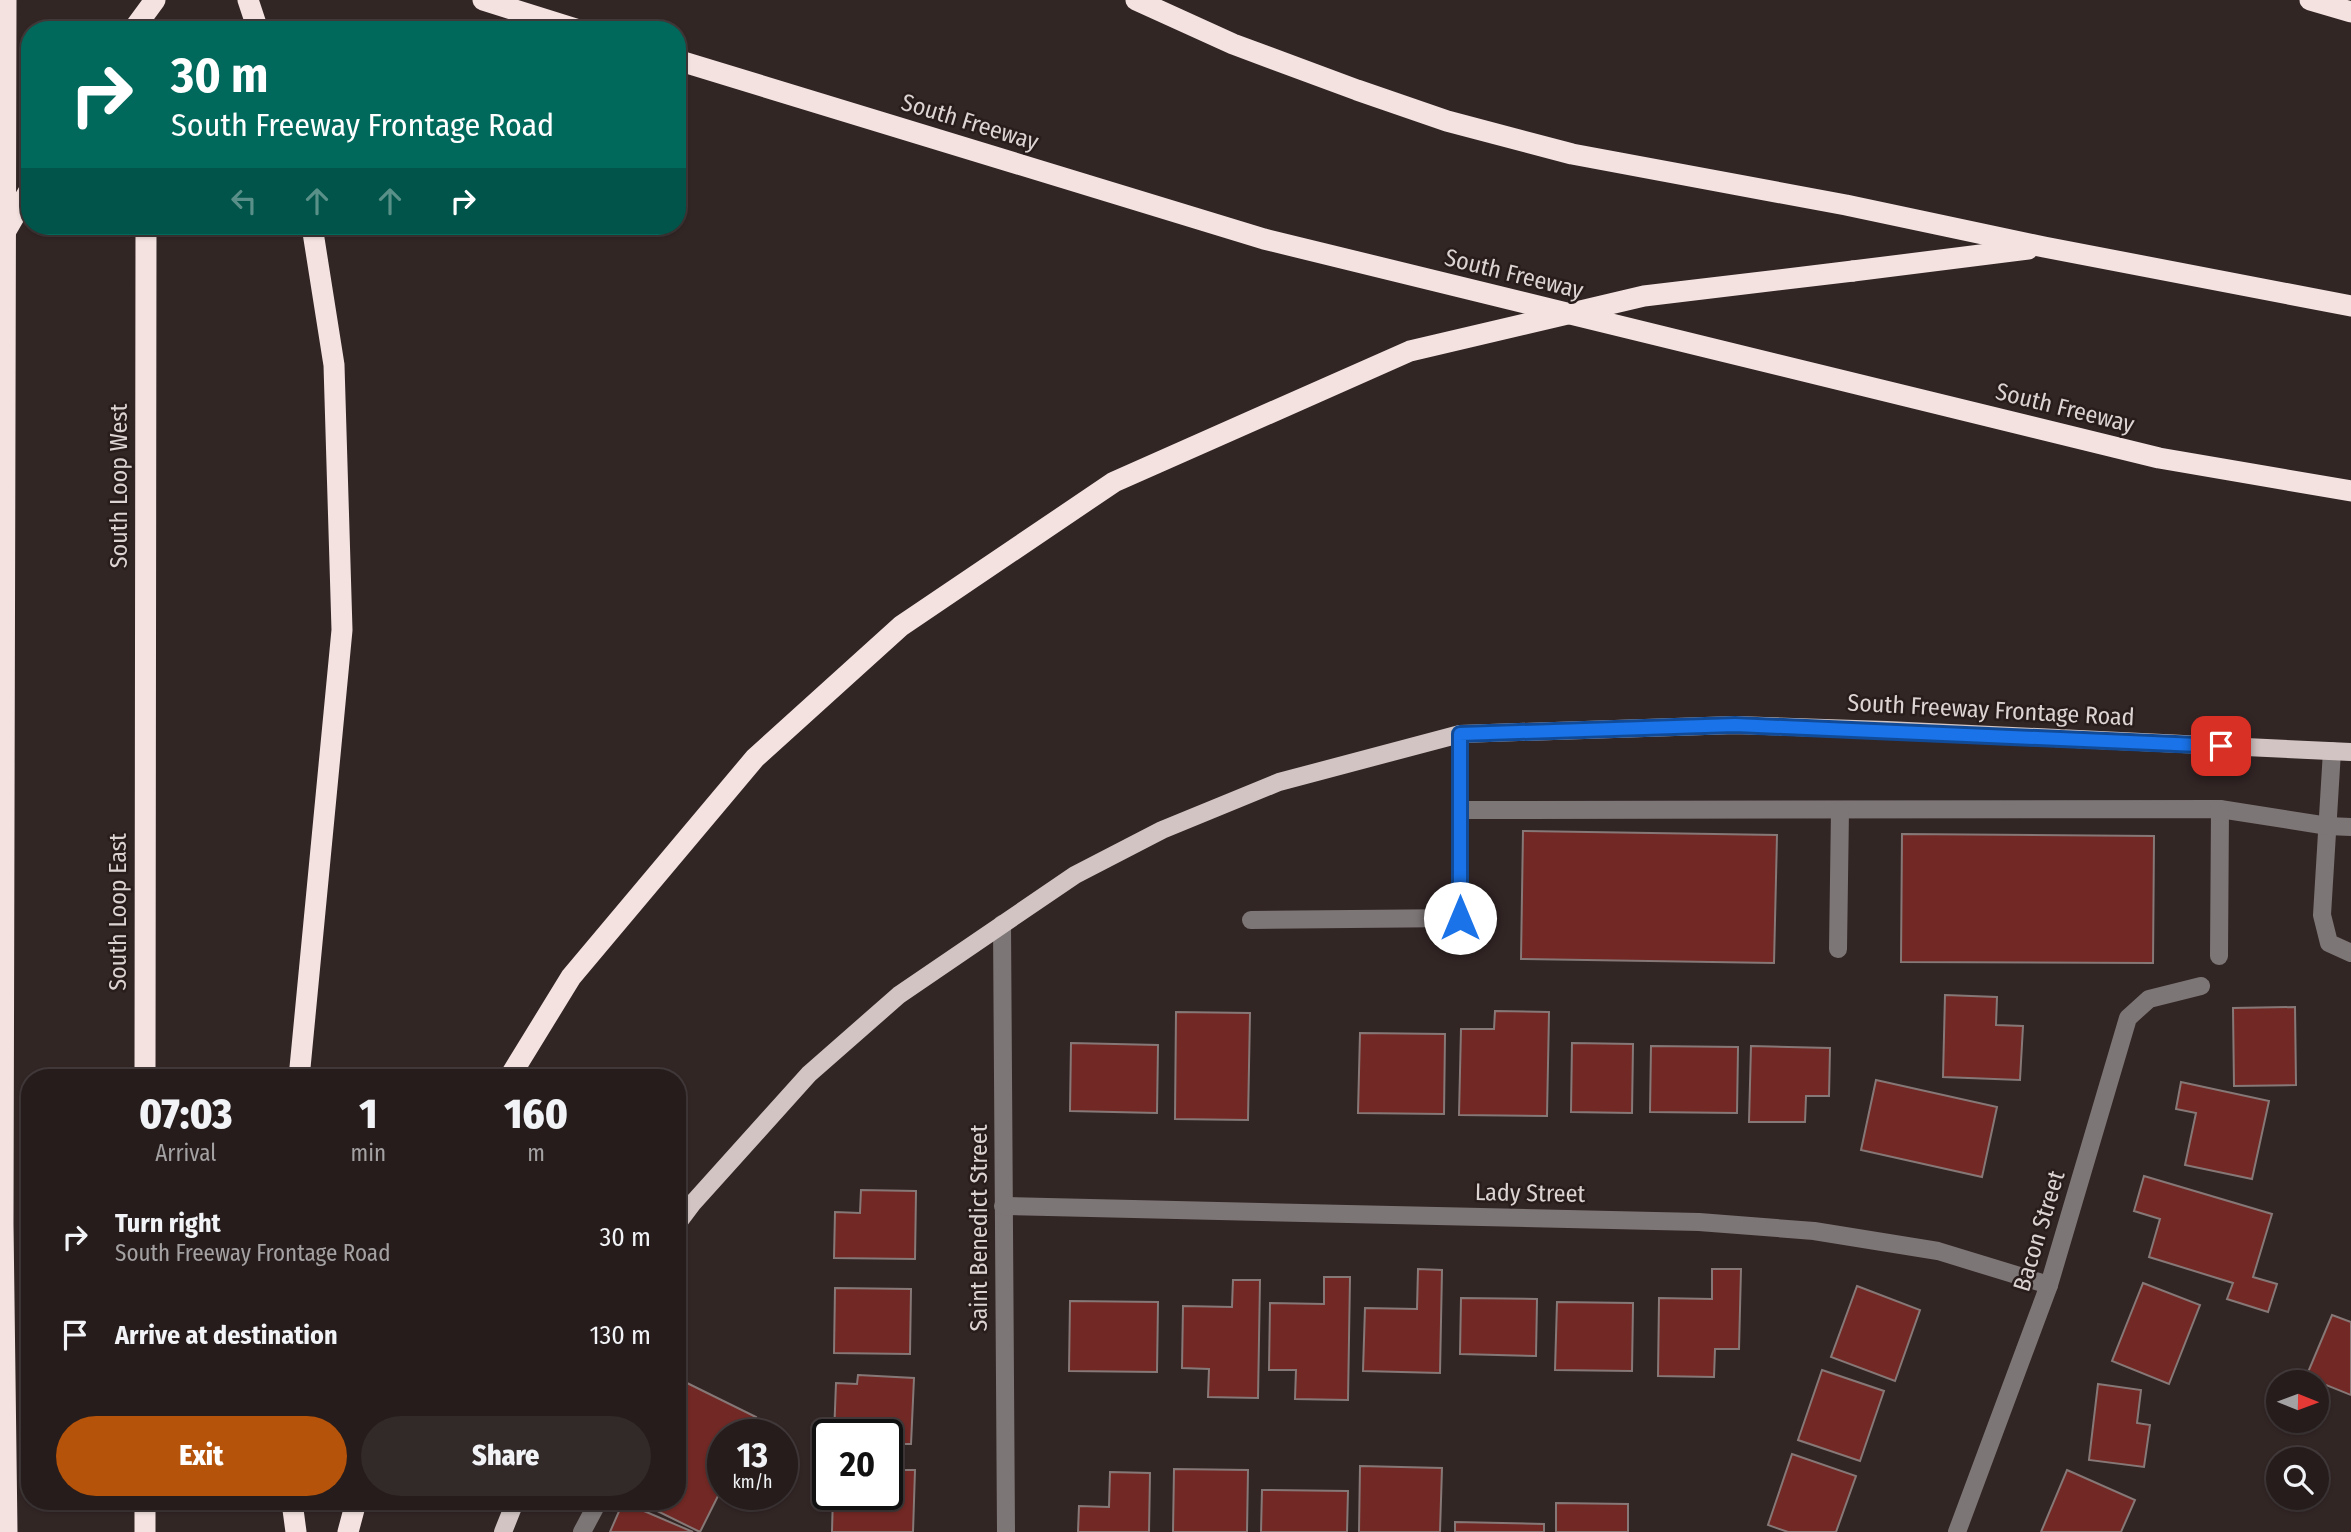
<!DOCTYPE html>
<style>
:root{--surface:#261c1c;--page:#322929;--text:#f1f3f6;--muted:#a4a1a3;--line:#423a3b;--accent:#b45309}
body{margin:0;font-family:"Fira Sans Condensed",sans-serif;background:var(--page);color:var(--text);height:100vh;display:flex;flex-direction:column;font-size:26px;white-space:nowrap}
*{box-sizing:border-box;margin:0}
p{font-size:23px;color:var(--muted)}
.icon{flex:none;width:38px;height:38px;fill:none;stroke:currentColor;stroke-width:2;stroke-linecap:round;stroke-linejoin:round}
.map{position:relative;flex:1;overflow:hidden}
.sheet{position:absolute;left:21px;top:1069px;width:665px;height:441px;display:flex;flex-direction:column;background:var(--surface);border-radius:28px;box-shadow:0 2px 5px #0004,0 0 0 2px var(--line)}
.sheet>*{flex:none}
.hud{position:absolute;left:21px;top:21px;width:665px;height:214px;border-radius:28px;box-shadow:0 2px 5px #0004,0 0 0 2px var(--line);background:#00695c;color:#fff;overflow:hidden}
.needle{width:46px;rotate:91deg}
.buttons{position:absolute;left:2266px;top:1370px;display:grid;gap:14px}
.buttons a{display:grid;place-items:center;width:63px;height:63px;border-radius:50%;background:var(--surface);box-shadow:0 2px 5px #0004,0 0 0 2px var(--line);font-size:35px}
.speed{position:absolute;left:707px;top:1419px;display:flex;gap:14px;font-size:35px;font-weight:700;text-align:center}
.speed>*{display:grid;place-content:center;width:91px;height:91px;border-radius:50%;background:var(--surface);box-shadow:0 2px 5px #0004,0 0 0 2px var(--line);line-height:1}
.speed small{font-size:18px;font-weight:400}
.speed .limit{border:4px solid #111;border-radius:10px;background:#fff;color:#111}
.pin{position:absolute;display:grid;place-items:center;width:60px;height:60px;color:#fff;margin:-30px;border-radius:14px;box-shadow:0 4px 10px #0006}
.me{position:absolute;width:77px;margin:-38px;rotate:0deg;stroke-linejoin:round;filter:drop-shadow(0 0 5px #0008)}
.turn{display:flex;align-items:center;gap:24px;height:147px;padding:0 35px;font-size:32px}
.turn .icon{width:91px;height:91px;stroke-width:2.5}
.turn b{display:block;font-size:49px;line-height:60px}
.lanes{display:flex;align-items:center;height:66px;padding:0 35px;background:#0003;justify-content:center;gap:35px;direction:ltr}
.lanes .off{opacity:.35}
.eta{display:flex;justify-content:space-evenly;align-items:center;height:119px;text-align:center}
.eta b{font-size:42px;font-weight:800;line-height:49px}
.primary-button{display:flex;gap:14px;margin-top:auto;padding:14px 35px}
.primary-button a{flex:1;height:80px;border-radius:42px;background:var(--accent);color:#fff;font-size:28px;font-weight:800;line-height:80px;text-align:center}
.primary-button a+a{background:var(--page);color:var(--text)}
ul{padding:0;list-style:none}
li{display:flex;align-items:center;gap:21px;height:98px;padding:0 35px}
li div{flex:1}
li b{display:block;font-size:26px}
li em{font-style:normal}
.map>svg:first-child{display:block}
.building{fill:#722824;stroke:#867876;stroke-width:2}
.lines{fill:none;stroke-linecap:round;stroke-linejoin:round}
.minor{stroke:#7d7676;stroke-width:18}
.major{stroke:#d1c4c2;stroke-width:18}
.highway{stroke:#f3e2e0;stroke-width:21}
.highway-bridge{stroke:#f3e2e0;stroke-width:21}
.route-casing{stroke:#114b97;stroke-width:18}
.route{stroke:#1a73e8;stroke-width:12}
.labels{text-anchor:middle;stroke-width:5;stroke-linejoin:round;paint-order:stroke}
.street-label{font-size:24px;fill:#dcd4d3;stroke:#281d1b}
</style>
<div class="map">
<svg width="2351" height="1532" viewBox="0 0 2351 1532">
<rect width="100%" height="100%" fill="#322625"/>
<!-- building -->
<g class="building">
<polygon points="1523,831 1777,835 1774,963 1521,959"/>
<polygon points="1902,834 2154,836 2153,963 1901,962"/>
<polygon points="1945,995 1997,997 1996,1025 2023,1026 2020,1080 1943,1077"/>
<polygon points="2295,1007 2296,1085 2234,1086 2233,1008"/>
<polygon points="1495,1011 1549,1012 1547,1116 1459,1115 1461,1029 1494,1029"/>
<polygon points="1176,1012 1250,1013 1248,1120 1175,1119"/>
<polygon points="1360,1033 1445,1034 1444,1114 1358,1113"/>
<polygon points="1071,1043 1158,1045 1157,1113 1070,1111"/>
<polygon points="1572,1043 1633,1044 1632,1113 1571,1112"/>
<polygon points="1651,1046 1738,1047 1737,1113 1650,1112"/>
<polygon points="1751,1046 1830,1048 1829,1096 1806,1096 1805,1122 1749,1122"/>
<polygon points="1876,1080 1997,1107 1982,1177 1861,1150"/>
<polygon points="2181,1082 2269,1101 2252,1179 2185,1165 2196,1113 2176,1109"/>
<polygon points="2144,1176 2272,1214 2253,1277 2277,1284 2268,1312 2227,1299 2233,1283 2149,1257 2160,1219 2134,1211"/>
<polygon points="861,1190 916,1191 915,1259 834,1258 835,1212 860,1213"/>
<polygon points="1418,1269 1442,1270 1440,1373 1363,1371 1365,1308 1417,1309"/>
<polygon points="1712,1269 1741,1269 1739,1349 1715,1349 1714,1377 1658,1376 1659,1298 1712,1299"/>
<polygon points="1324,1277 1350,1277 1348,1400 1295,1399 1296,1370 1269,1370 1270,1303 1324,1304"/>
<polygon points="1233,1280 1260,1280 1258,1398 1208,1397 1209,1369 1182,1368 1183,1306 1232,1307"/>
<polygon points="2143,1283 2200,1305 2169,1384 2112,1361"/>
<polygon points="1857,1286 1920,1310 1895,1381 1831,1357"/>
<polygon points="835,1288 911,1289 910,1354 834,1353"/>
<polygon points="1461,1298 1537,1299 1536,1356 1460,1354"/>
<polygon points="1070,1301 1158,1302 1157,1372 1069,1371"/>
<polygon points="1557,1302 1633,1303 1632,1371 1555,1370"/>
<polygon points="2332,1315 2351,1322 2351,1395 2306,1377"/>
<polygon points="1822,1370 1884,1391 1860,1461 1798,1440"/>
<polygon points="858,1375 914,1378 911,1444 887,1444 887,1435 834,1435 836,1383 857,1384"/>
<polygon points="685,1382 756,1417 748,1435 723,1435 723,1486 700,1532 639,1502 677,1502 677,1399"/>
<polygon points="2098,1384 2141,1390 2137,1423 2150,1425 2144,1467 2089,1460"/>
<polygon points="1792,1454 1856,1476 1836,1532 1788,1532 1768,1525"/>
<polygon points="1360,1466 1442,1468 1440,1532 1359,1532"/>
<polygon points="1174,1469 1248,1470 1247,1532 1173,1532"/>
<polygon points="887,1470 915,1470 913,1532 832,1532 833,1494 887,1494"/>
<polygon points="2067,1470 2135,1500 2121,1532 2041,1532"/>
<polygon points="1110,1472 1150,1473 1149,1532 1078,1532 1079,1506 1109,1507"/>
<polygon points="1262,1490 1348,1491 1347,1532 1261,1532"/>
<polygon points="623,1502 693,1532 610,1532"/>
<polygon points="1556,1503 1628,1504 1628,1532 1556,1532"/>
<polygon points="1455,1522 1544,1524 1544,1532 1455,1532"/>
</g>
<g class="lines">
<!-- minor -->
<g class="minor">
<polyline points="2332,751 2322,915 2329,943 2351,953"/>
<polyline points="1460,810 2220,809 2328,826 2351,827"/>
<polyline points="1251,920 1460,918 1460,734"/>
<polyline points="1002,924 1006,1532"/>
<polyline points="1838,949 1840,810"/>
<polyline points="2219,956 2220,809"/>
<polyline points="1003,1206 1699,1222 1814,1231 1938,1251 2049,1285"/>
<polyline points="582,1532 598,1502"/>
<polyline points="1957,1532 2049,1285 2128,1018 2149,999 2201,986"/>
</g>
<!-- major -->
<g class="major">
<polyline points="677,1224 692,1204 809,1074 899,995 1075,875 1162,830 1279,782 1460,734 1735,725 1887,730 2351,752"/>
<polyline points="503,1532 515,1502"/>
</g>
<!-- highway -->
<g class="highway">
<polyline points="6,0 3,1224 7,1532"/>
<polyline points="248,0 258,30"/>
<polyline points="483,0 579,30"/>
<polyline points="1136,0 1233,44 1357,90 1447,121 1572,154 1846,205 2044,247 2351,306"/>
<polyline points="2310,0 2351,12"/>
<polyline points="677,60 1264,239 2159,458 2351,491"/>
<polyline points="1853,271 2028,249"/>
<polyline points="145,1078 146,226"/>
<polyline points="299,1078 342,630 334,365 312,226"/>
<polyline points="145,1502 145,1532"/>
<polyline points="292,1502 296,1532"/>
<polyline points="348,1532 356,1502"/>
</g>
<!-- highway-bridge -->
<g class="highway-bridge">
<polyline points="133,30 155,0"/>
<polyline points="0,241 30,189"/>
<polyline points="509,1078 571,977 755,758 901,626 1114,482 1410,351 1644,296 1853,271"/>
</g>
</g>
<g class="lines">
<!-- route casing -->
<g class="route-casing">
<polyline id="route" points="1460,918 1460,734 1735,725 2221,746"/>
</g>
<!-- route -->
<use href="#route" class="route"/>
</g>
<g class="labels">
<!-- street labels -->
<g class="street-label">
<text transform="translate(970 122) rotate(17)" y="8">South Freeway</text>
<text transform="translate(1514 274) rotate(14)" y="8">South Freeway</text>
<text transform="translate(2065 408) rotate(14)" y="8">South Freeway</text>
<text transform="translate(119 486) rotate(-90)" y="8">South Loop West</text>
<text transform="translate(1991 710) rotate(3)" y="8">South Freeway Frontage Road</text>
<text transform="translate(118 912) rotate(-90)" y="8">South Loop East</text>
<text transform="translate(1530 1193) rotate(1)" y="8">Lady Street</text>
<text transform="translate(979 1228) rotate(-90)" y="8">Saint Benedict Street</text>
<text transform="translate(2039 1231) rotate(-73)" y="8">Bacon Street</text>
</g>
</g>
</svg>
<div class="buttons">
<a><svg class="needle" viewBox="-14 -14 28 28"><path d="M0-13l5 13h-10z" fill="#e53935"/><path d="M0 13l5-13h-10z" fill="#a4a1a3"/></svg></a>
<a><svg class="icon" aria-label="search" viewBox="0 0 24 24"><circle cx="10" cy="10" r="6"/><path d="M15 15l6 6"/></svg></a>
</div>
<div class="speed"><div>13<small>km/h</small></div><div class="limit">20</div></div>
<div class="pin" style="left:2221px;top:746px;background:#d93025"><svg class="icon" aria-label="arrive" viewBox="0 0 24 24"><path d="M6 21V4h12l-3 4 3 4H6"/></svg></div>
<svg class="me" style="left:1460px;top:918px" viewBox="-20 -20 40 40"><circle r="19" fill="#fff"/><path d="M0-13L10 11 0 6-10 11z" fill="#1a73e8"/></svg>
<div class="hud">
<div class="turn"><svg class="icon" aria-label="right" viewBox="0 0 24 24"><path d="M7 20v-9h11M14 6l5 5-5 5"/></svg><div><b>30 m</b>South Freeway Frontage Road</div></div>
<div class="lanes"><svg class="icon off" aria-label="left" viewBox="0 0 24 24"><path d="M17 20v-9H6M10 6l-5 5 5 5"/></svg><svg class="icon off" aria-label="ahead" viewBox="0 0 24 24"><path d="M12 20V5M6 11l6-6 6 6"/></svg><svg class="icon off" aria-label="ahead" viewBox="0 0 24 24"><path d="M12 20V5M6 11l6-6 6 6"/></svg><svg class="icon" aria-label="right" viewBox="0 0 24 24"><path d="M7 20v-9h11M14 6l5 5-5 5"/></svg></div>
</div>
<section class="sheet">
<div class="eta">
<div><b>07:03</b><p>Arrival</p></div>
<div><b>1</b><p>min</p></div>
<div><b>160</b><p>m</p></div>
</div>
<ul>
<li><svg class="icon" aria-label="right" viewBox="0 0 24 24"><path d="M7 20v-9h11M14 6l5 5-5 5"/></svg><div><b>Turn right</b><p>South Freeway Frontage Road</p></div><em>30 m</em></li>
<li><svg class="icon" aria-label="arrive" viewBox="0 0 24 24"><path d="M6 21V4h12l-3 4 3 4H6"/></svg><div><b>Arrive at destination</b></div><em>130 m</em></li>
</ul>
<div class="primary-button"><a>Exit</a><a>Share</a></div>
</section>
</div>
